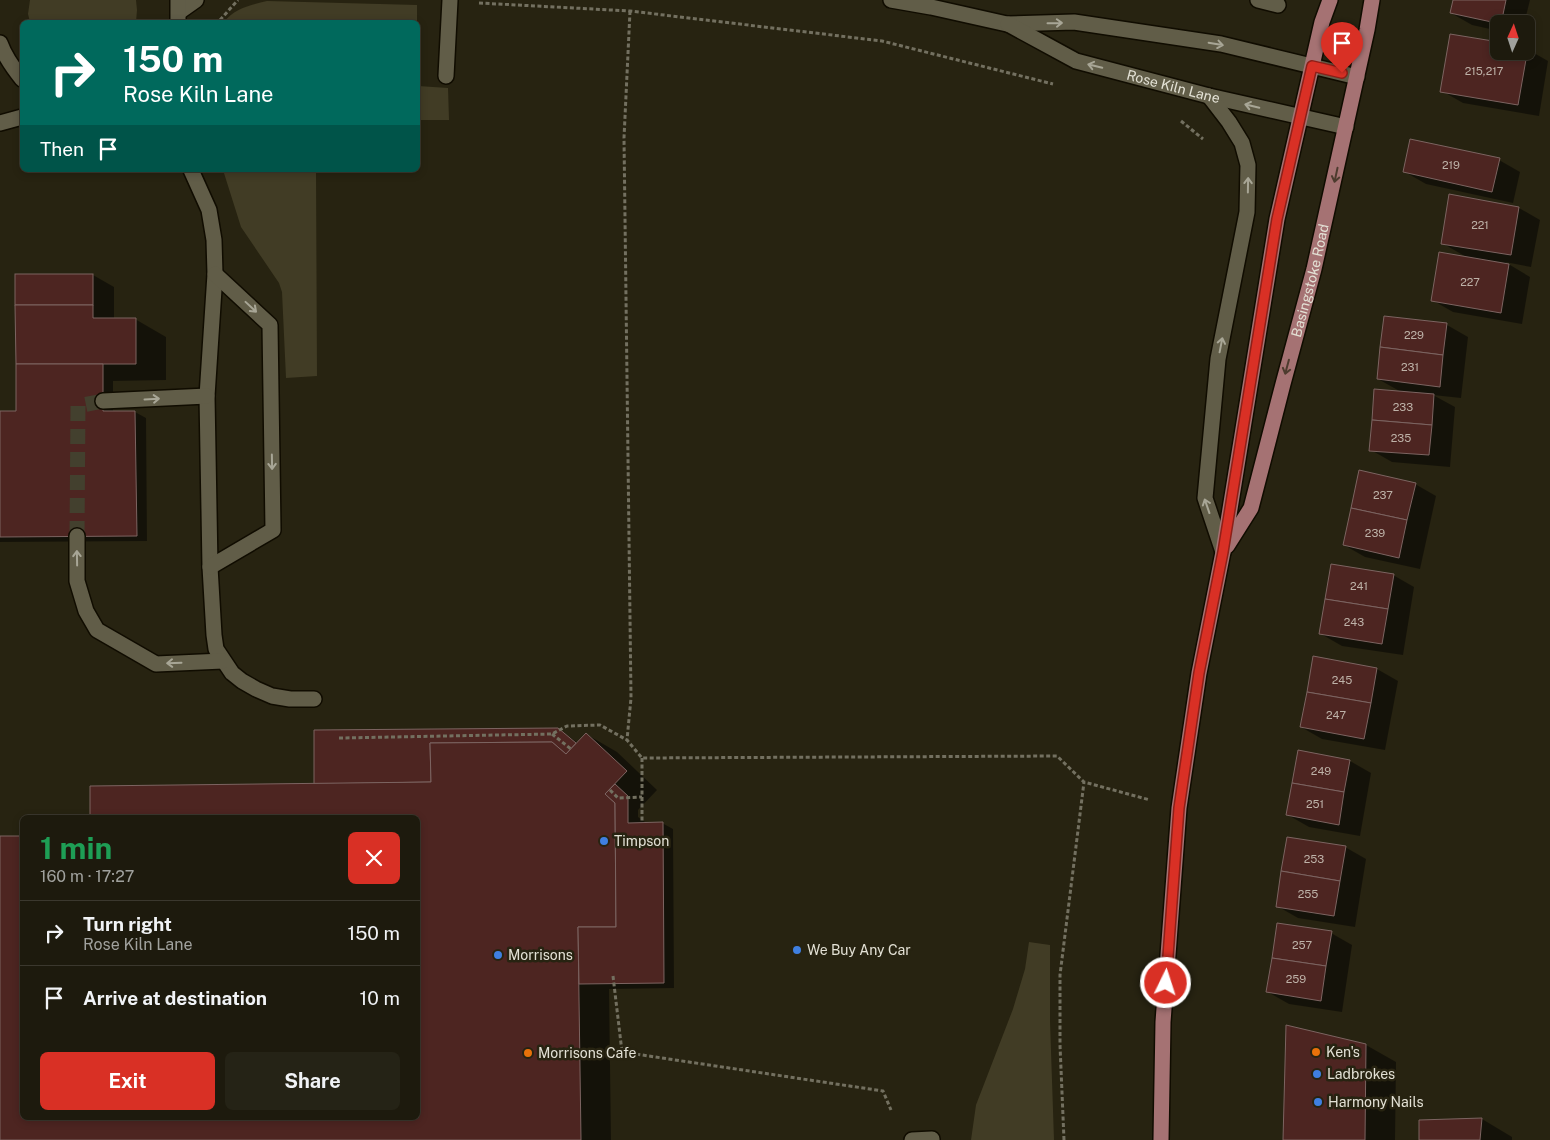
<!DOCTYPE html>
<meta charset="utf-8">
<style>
:root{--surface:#1d1a0d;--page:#252316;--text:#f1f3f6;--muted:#a0a19d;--line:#3b382e;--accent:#d93025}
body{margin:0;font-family:"Public Sans",sans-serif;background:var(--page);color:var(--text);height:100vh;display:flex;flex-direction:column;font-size:19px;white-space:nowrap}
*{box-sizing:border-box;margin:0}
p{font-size:16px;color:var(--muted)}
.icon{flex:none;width:28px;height:28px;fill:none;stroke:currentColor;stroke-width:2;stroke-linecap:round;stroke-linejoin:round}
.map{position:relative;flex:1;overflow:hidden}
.panel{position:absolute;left:20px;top:815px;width:400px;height:305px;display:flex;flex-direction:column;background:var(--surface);border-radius:8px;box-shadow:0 2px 8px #0003,0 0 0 1px var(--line)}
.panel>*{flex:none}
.guide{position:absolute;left:20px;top:20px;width:400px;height:152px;border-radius:8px;box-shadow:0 2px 8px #0003,0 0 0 1px var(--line);background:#00695c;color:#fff;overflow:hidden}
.needle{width:32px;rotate:3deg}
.tools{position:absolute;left:1490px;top:15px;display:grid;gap:10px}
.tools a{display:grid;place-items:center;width:45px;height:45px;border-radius:8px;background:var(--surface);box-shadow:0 2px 8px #0003,0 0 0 1px var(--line);font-size:25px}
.pin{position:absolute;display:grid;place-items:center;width:42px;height:42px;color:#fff;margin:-51px -21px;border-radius:50% 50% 50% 0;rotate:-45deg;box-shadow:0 0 5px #0007}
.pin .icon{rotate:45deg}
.me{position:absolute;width:55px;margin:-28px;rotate:4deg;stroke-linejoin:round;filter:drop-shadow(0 0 4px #0008)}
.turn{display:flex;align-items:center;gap:18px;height:105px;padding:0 20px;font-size:22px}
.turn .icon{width:65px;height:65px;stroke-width:2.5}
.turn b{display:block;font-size:35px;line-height:42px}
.then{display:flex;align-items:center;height:48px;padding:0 20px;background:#0003;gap:10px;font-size:19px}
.round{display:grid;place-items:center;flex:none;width:52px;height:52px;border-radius:8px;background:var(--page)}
.headline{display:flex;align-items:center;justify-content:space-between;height:85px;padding:0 20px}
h1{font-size:30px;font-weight:700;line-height:38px;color:#1e9e55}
.button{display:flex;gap:10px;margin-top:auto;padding:10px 20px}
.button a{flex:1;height:58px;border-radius:8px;background:var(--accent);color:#fff;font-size:20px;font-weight:700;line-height:58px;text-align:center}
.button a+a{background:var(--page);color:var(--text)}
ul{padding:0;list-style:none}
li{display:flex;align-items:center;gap:15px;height:65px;padding:0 20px;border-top:1px solid var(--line)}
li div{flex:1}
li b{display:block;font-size:19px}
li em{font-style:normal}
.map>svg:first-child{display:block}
.green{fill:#413c25}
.shadow{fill:#0007}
.building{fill:#4d2521;stroke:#7c6461}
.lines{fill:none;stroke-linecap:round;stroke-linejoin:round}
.minor-tunnel{stroke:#43402e;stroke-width:15;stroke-dasharray:15 8;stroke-linecap:butt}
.minor-casing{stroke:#100c00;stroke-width:18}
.major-casing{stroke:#100c00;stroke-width:18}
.path{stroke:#737060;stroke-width:3;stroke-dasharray:4 2.5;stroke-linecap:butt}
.minor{stroke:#615d48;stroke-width:15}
.major{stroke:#a57273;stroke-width:15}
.oneway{stroke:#a8a696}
.oneway2{stroke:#4d3b2e}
.route-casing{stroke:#8d1f18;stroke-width:12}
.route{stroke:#d93025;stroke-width:9}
.shop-dot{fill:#3f7fe0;stroke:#272311;stroke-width:2}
.food-dot{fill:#e8710a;stroke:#272311;stroke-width:2}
.labels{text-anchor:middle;stroke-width:5;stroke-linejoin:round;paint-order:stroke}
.number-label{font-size:11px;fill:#beb2a8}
.street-label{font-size:14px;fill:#e3e1d5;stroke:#272311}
.poi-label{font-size:14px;fill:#e3e1d5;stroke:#272311;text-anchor:start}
</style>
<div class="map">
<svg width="1550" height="1140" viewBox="0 0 1550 1140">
<rect width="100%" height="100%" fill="#272311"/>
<!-- green -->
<g class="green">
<polygon points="30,0 136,0 137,10 136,22 30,22 28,14"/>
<path d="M267,1L417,5V22H224C235,8 251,5 267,1Z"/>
<polygon points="418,86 448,88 449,120 418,120"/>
<polygon points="223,170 316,170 317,376 286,378 282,292 279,283 241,227"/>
<polygon points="1029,942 1050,945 1050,1021 1054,1140 971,1140 976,1105 1013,1009 1025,969"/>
</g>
<!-- shadow -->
<g class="shadow">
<polygon points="1454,0 1530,0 1524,24 1499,24 1499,31 1472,25 1451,13"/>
<polygon points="1527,49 1548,61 1539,116 1463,103 1442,91 1499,51 1526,51"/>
<polygon points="1499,160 1520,172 1513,203 1426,184 1405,172"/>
<polygon points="1519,208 1540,220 1531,267 1505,262 1530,277 1522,324 1453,312 1432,300 1468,258 1442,243"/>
<polygon points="93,275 114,287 114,319 135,319 166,337 166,380 113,381 113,412 135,412 146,418 147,541 0,542 0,412 17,412"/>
<polygon points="1447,325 1468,337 1461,398 1433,395 1455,407 1450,467 1392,462 1371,450 1403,393 1378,379"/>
<polygon points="1415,484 1436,496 1420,569 1365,557 1344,545"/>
<polygon points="1393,575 1414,587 1403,655 1342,646 1321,634"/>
<polygon points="1377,669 1398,681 1385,750 1322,739 1301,727"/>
<polygon points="558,729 578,743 586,734 617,752 657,790 638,810 638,817 645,822 645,823 662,823 673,829 674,988 609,989 611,1140 0,1140 0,837 22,837 22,1118 418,1118 418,818 316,785"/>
<polygon points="1350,761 1371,773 1360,836 1309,827 1288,815"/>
<polygon points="1345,847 1366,859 1355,927 1298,918 1277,906"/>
<polygon points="1331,933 1352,945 1342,1012 1289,1004 1268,992"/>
<polygon points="1366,1045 1396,1062 1395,1140 1284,1140"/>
<polygon points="1482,1119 1512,1137 1512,1140 1420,1140"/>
</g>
<!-- building -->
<g class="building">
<polygon points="1453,0 1506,0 1501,24 1450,13"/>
<polygon points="1450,34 1499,42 1499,51 1526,51 1526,47 1528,48 1518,105 1440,92"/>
<polygon points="1410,139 1500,158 1492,192 1403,172"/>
<polygon points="1449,194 1519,207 1511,255 1441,244"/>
<polygon points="1439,252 1509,264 1501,313 1431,301"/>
<rect x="15" y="274" width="78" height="31"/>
<polygon points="15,305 93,305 93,318 136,318 136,364 16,364"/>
<polygon points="1384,316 1447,323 1443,355 1380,347"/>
<polygon points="1380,347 1443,355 1440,387 1377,379"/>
<polygon points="16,364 103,364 103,411 135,411 137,536 0,537 0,411 16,411"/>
<polygon points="1374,389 1434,394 1432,425 1372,420"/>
<polygon points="1372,420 1432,425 1429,455 1369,451"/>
<polygon points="1359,470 1416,483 1407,520 1351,508"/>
<polygon points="1351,508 1407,520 1399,558 1343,545"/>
<polygon points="1331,564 1394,574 1388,609 1325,599"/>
<polygon points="1325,599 1388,609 1382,644 1319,634"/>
<polygon points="1313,656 1377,668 1371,703 1307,692"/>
<polygon points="1307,692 1371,703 1364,739 1300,727"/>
<polygon points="558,728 576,743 566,754 552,742 430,743 431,782 314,784 314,730"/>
<polygon points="586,733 627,771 605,794 615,803 616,927 578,927 581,1140 0,1140 0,836 22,836 22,1118 418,1118 418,818 90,818 90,786 431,782 430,743 552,742 566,754"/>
<polygon points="1298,750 1350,760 1344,792 1292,783"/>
<polygon points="1292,783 1344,792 1339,825 1286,815"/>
<polygon points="615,784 628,796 628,823 663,822 664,983 579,984 578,927 616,927 615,803 605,794"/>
<polygon points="1287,837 1346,846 1340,881 1281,871"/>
<polygon points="1281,871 1340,881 1334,916 1276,907"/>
<polygon points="1277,923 1332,931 1326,966 1272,958"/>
<polygon points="1272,958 1326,966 1321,1001 1266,992"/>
<polygon points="1286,1025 1366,1044 1365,1140 1283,1140"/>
<polygon points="1482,1118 1480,1140 1419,1140 1419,1120"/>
</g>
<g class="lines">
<!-- minor-tunnel -->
<polyline class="minor-tunnel" points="77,536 78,406 103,401"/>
<!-- minor casing -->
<g class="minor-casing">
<g id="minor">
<polyline points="891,0 931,7 1007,24 1074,22 1221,44 1357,77"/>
<polyline points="1258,0 1278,5"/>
<polyline points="179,12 196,0"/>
<polyline points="178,22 178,0"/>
<path id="s1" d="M1008,24L1076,61L1209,96L1346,127"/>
<path d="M0,43C5,57 13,68 22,79"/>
<polyline points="446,76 450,0"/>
<polyline points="1209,96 1229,122 1242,143 1248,165 1247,212 1218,359 1205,498 1223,552"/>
<polyline points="0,123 22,117"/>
<polyline points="191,170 209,210 214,240 215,274 207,396 210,567 214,635 216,649 232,673 242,681 256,689 272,696 290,699 314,699"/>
<polyline points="103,401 207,396"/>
<polyline points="77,536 77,581 86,611 97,630 156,664 223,661"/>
<polyline points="210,567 273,530 270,325 215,274"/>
<polyline points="912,1140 932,1139 932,1140"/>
</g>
</g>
<!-- major casing -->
<g class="major-casing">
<g id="major">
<path id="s2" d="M1227,546L1251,508L1283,384L1314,269L1367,30L1372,0"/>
<polyline points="1161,1140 1163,1022 1179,808 1199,673 1223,552 1277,219 1322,22 1330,0"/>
</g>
</g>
<!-- path -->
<g class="path">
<polyline points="479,3 630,11 882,41 1053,84"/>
<polyline points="630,11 624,138 631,698 627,740 642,758 1057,756 1084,782 1150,800"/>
<polyline points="220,20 238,0"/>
<polyline points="1181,121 1203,139"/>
<polyline points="552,734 571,749"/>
<polyline points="339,738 552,734 567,726 600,725 627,740"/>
<polyline points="642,758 642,822"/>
<polyline points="610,790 618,798 642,797"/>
<polyline points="613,976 622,1052 883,1091 891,1110"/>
<polyline points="1064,1140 1060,1045 1060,975 1084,782"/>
</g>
<!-- minor -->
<use href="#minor" class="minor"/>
<!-- major -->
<use href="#major" class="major"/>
</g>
<!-- one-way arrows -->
<defs><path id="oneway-shaft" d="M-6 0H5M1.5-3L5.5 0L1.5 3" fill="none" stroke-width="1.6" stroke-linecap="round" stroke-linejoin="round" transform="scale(1.25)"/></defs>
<g class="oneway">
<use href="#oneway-shaft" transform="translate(1055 23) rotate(-1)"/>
<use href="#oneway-shaft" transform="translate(1216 44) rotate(10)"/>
<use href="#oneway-shaft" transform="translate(1095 66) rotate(-166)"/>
<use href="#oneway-shaft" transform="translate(1252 106) rotate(-167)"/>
<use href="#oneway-shaft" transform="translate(1248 185) rotate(-89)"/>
<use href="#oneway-shaft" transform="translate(251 307) rotate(43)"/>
<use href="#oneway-shaft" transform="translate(1221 345) rotate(-79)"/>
<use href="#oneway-shaft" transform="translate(152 399) rotate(-3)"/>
<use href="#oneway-shaft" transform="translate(272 462) rotate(89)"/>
<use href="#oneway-shaft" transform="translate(1207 506) rotate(-109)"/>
<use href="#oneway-shaft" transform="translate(77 558) rotate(-91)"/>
<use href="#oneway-shaft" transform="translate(174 663) rotate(178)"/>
</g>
<g class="oneway2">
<use href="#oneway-shaft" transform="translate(1336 175) rotate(102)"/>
<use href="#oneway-shaft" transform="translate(1287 367) rotate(105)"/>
</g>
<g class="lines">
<!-- route casing -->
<g class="route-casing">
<polyline id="route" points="1166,983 1179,808 1199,673 1223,552 1277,219 1312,66 1342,73"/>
</g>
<!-- route -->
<use href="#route" class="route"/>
</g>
<!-- markers -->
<g class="shop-dot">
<circle cx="604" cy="841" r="5"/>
<circle cx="797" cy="950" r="5"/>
<circle cx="498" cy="955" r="5"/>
<circle cx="1317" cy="1074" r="5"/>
<circle cx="1318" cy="1102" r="5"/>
</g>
<g class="food-dot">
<circle cx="1316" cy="1052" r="5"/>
<circle cx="528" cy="1053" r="5"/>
</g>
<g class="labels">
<!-- number labels -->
<g class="number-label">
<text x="1484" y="75">215,217</text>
<text x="1451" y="169">219</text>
<text x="1480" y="229">221</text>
<text x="1470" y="286">227</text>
<text x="1414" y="339">229</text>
<text x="1410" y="371">231</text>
<text x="1403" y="411">233</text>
<text x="1401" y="442">235</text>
<text x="1383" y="499">237</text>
<text x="1375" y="537">239</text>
<text x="1359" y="590">241</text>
<text x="1354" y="626">243</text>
<text x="1342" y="684">245</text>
<text x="1336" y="719">247</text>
<text x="1321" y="775">249</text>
<text x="1315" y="808">251</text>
<text x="1314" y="863">253</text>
<text x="1308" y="898">255</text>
<text x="1302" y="949">257</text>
<text x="1296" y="983">259</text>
</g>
<!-- street labels -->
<g class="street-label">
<text dy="5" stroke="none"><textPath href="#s1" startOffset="178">Rose Kiln Lane</textPath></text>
<text dy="5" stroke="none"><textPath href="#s2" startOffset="280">Basingstoke Road</textPath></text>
</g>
<!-- poi labels -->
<g class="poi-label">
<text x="614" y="846">Timpson</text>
<text x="807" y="955">We Buy Any Car</text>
<text x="508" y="960">Morrisons</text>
<text x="1326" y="1057">Ken's</text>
<text x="538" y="1058">Morrisons Cafe</text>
<text x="1327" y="1079">Ladbrokes</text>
<text x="1328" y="1107">Harmony Nails</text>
</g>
</g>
</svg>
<div class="tools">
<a><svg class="needle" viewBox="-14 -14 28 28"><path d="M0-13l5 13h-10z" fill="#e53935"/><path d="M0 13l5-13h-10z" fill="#a0a19d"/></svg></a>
</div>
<div class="pin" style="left:1342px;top:73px;background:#d93025"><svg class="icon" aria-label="arrive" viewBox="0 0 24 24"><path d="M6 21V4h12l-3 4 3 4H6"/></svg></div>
<svg class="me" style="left:1166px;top:983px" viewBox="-20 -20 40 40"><circle r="17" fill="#d93025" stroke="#fff" stroke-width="3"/><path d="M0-11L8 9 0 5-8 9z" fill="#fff"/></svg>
<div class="guide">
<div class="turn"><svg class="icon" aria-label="right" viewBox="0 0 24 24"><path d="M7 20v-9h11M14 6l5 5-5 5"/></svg><div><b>150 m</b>Rose Kiln Lane</div></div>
<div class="then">Then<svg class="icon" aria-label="arrive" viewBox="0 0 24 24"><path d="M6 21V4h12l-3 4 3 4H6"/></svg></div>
</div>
<section class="panel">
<div class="headline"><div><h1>1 min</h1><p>160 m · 17:27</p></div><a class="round" style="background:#d93025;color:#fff"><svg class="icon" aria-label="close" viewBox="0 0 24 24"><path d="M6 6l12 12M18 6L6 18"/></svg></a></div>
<ul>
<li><svg class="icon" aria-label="right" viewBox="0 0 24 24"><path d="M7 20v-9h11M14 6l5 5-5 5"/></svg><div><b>Turn right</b><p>Rose Kiln Lane</p></div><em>150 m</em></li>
<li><svg class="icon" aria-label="arrive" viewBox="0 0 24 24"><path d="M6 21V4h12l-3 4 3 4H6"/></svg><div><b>Arrive at destination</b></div><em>10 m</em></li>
</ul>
<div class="button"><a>Exit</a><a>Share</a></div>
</section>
</div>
